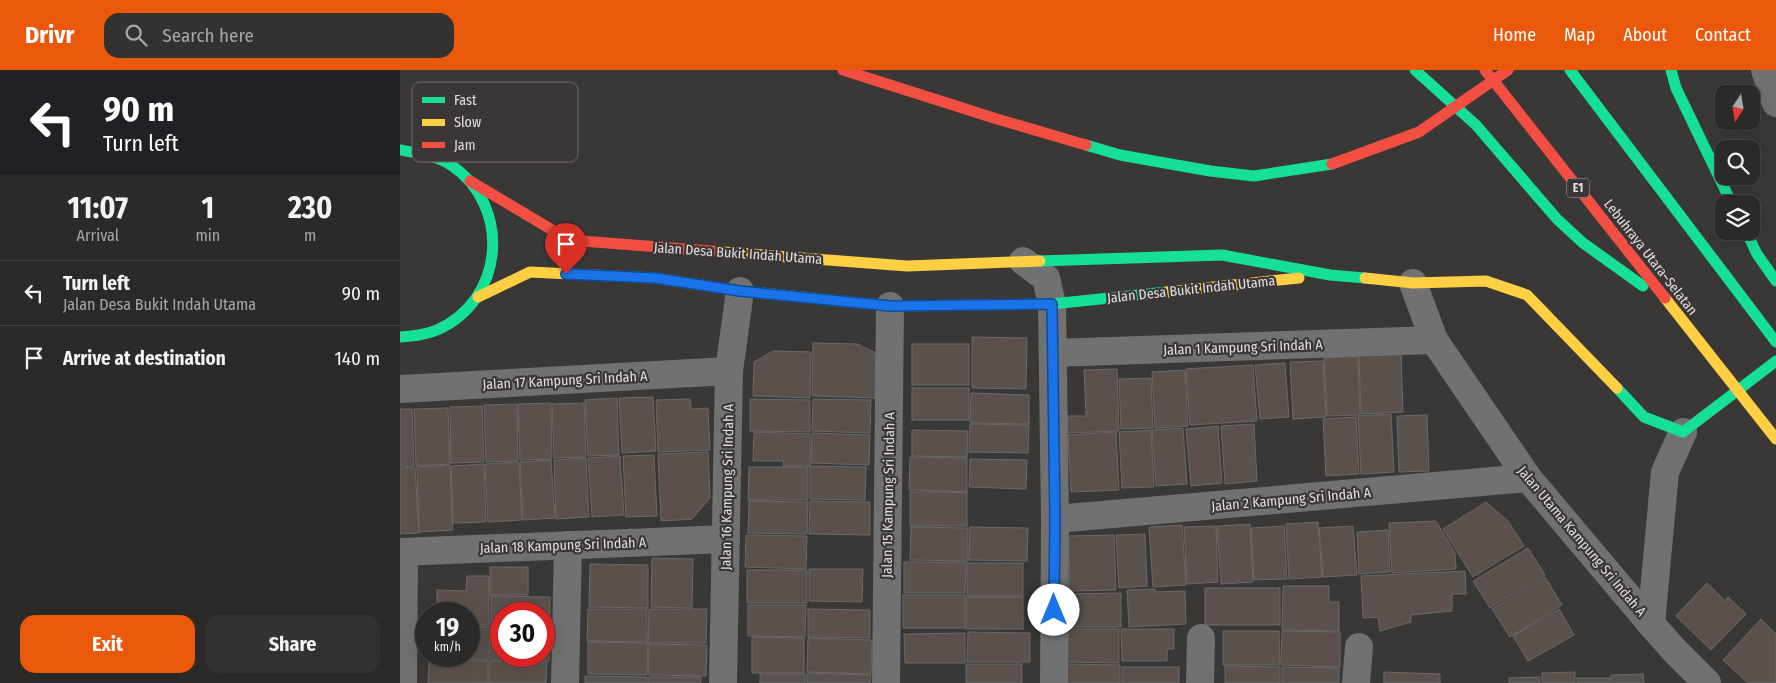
<!DOCTYPE html>
<meta charset="utf-8">
<style>
:root{--surface:#2b2a29;--page:#333231;--text:#f1f3f6;--muted:#a6a7a8;--line:#474646;--accent:#ea580c}
body{margin:0;font-family:"Fira Sans Condensed",sans-serif;background:var(--page);color:var(--text);height:100vh;display:flex;flex-direction:column;font-size:19px;white-space:nowrap}
*{box-sizing:border-box;margin:0}
p{font-size:16px;color:var(--muted)}
.icon{flex:none;width:28px;height:28px;fill:none;stroke:currentColor;stroke-width:2;stroke-linecap:round;stroke-linejoin:round}
.map{position:relative;flex:1;overflow:hidden}
.panel{display:flex;flex-direction:column;background:var(--surface);width:400px}
.panel>*{flex:none}
.guide{background:#202124;color:#fff;overflow:hidden}
.needle{width:32px;rotate:192deg}
.controls{position:absolute;left:1315px;top:15px;display:grid;gap:10px}
.controls a{display:grid;place-items:center;width:45px;height:45px;border-radius:10px;background:var(--surface);box-shadow:0 5px 20px #0002,0 0 0 1px var(--line);font-size:25px}
.speed{position:absolute;left:15px;top:532px;display:flex;gap:10px;font-size:25px;font-weight:700;text-align:center}
.speed>*{display:grid;place-content:center;width:65px;height:65px;border-radius:50%;background:var(--surface);box-shadow:0 5px 20px #0002,0 0 0 1px var(--line);line-height:1}
.speed small{font-size:12px;font-weight:400}
.speed .limit{border:8px solid #d22;background:#fff;color:#111}
.pin{position:absolute;display:grid;place-items:center;width:42px;height:42px;color:#fff;margin:-51px -21px;border-radius:50% 50% 50% 0;rotate:-45deg;box-shadow:0 0 5px #0007}
.pin .icon{rotate:45deg}
.me{position:absolute;width:55px;margin:-28px;rotate:0deg;stroke-linejoin:round;filter:drop-shadow(0 0 4px #0008)}
.turn{display:flex;align-items:center;gap:18px;height:105px;padding:0 20px;font-size:22px}
.turn .icon{width:65px;height:65px;stroke-width:2.5}
.turn b{display:block;font-size:35px;line-height:42px}
.eta{display:flex;justify-content:space-evenly;align-items:center;height:85px;text-align:center}
.eta b{font-size:30px;font-weight:700;line-height:35px}
.button{display:flex;gap:10px;margin-top:auto;padding:10px 20px}
.button a{flex:1;height:58px;border-radius:15px;background:var(--accent);color:#fff;font-size:20px;font-weight:700;line-height:58px;text-align:center}
.button a+a{background:var(--page);color:var(--text)}
ul{padding:0;list-style:none}
li{display:flex;align-items:center;gap:15px;height:65px;padding:0 20px;border-top:1px solid var(--line)}
li div{flex:1}
li b{display:block;font-size:19px}
li em{font-style:normal}
header{display:flex;align-items:center;gap:30px;box-sizing:border-box;height:70px;padding:0 25px;background:var(--accent);color:#fff}
header strong{font-size:24px}
nav{display:flex;gap:28px;margin-inline-start:auto;font-size:18px}
.search{width:350px;height:45px;background:var(--page);display:flex;align-items:center;gap:12px;box-sizing:border-box;padding:0 18px;border-radius:15px;color:var(--muted);font-size:19px}
main{display:flex;flex:1;min-height:0}
.map>svg:first-child{display:block}
.building{fill:#5b514c;stroke:#6a6968}
.lines{fill:none;stroke-linecap:round;stroke-linejoin:round}
.street{stroke:#717171;stroke-width:28}
.fast{stroke:#16e098;stroke-width:11}
.slow{stroke:#ffcf43;stroke-width:11}
.jam{stroke:#f24e42;stroke-width:11}
.route-casing{stroke:#114b97;stroke-width:12}
.route{stroke:#1a73e8;stroke-width:9}
.labels{text-anchor:middle;stroke-width:4.5;stroke-linejoin:round;paint-order:stroke}
.shield{fill:#3a3736;stroke:#afadac;stroke-width:1}
.shield-label{font-size:12px;font-weight:bold;fill:#e1e0df}
.street-label{font-size:14px;fill:#e1e0df;stroke:#3a3736}
.key{fill:#3a3736;stroke:#6c6a69;stroke-width:1}
.key-label{font-size:14px;fill:#e1e0df}
</style>
<header>
<strong>Drivr</strong>
<div class="search"><svg class="icon" aria-label="search" viewBox="0 0 24 24"><circle cx="10" cy="10" r="6"/><path d="M15 15l6 6"/></svg>Search here</div>
<nav><a>Home</a><a>Map</a><a>About</a><a>Contact</a></nav>
</header>
<main>
<section class="panel">
<div class="guide">
<div class="turn"><svg class="icon" aria-label="left" viewBox="0 0 24 24"><path d="M17 20v-9H6M10 6l-5 5 5 5"/></svg><div><b>90 m</b>Turn left</div></div>
</div>
<div class="eta">
<div><b>11:07</b><p>Arrival</p></div>
<div><b>1</b><p>min</p></div>
<div><b>230</b><p>m</p></div>
</div>
<ul>
<li><svg class="icon" aria-label="left" viewBox="0 0 24 24"><path d="M17 20v-9H6M10 6l-5 5 5 5"/></svg><div><b>Turn left</b><p>Jalan Desa Bukit Indah Utama</p></div><em>90 m</em></li>
<li><svg class="icon" aria-label="arrive" viewBox="0 0 24 24"><path d="M6 21V4h12l-3 4 3 4H6"/></svg><div><b>Arrive at destination</b></div><em>140 m</em></li>
</ul>
<div class="button"><a>Exit</a><a>Share</a></div>
</section>
<div class="map">
<svg width="1376" height="613" viewBox="0 0 1376 613">
<rect width="100%" height="100%" fill="#393837"/>
<!-- building -->
<g class="building">
<polygon points="572,267 627,268 626,319 572,318"/>
<polygon points="413,273 457,274 476,283 475,328 412,326"/>
<rect x="512" y="274" width="57" height="41"/>
<polygon points="373,281 411,282 410,328 353,326 354,292"/>
<polygon points="1001,284 1003,342 961,344 959,285"/>
<polygon points="958,286 960,345 927,346 924,288"/>
<polygon points="923,291 926,347 893,349 890,292"/>
<polygon points="885,293 889,347 860,349 855,295"/>
<polygon points="853,295 857,351 790,355 786,299"/>
<polygon points="717,299 719,361 667,363 667,346 686,346 684,300"/>
<polygon points="785,300 788,356 755,358 752,302"/>
<polygon points="751,308 753,358 721,359 719,309"/>
<rect x="512" y="318" width="57" height="32"/>
<polygon points="571,323 629,325 629,354 570,353"/>
<polygon points="253,327 256,381 222,383 219,328"/>
<polygon points="217,328 219,385 188,386 185,330"/>
<polygon points="290,329 291,339 308,338 310,380 258,382 256,330"/>
<polygon points="350,329 410,330 410,362 350,361"/>
<polygon points="413,329 471,330 470,363 412,361"/>
<polygon points="151,333 152,389 120,390 118,334"/>
<polygon points="184,333 186,387 154,388 152,334"/>
<polygon points="117,334 118,391 86,392 84,335"/>
<polygon points="82,336 84,392 51,393 50,337"/>
<polygon points="48,338 50,394 16,396 14,339"/>
<polygon points="0,339 12,339 14,396 0,396"/>
<polygon points="991,344 994,402 961,404 958,346"/>
<polygon points="1027,345 1029,401 999,402 997,346"/>
<polygon points="956,347 959,404 926,406 923,349"/>
<polygon points="570,354 629,355 628,383 569,382"/>
<polygon points="854,354 857,411 825,414 821,356"/>
<polygon points="818,356 822,413 791,416 786,359"/>
<polygon points="783,358 787,414 756,416 752,360"/>
<polygon points="512,360 568,361 567,387 512,386"/>
<polygon points="751,360 754,417 722,418 719,362"/>
<polygon points="354,362 410,364 410,396 383,396 384,391 353,391"/>
<polygon points="716,362 719,420 671,422 668,365"/>
<polygon points="412,363 470,365 469,395 411,393"/>
<polygon points="308,382 310,428 292,449 261,451 258,384"/>
<polygon points="254,385 257,446 226,447 223,386"/>
<polygon points="220,386 224,445 192,447 188,388"/>
<polygon points="510,387 567,388 567,422 509,420"/>
<polygon points="186,388 189,447 156,449 154,390"/>
<polygon points="570,389 627,390 626,419 569,417"/>
<polygon points="151,390 155,448 123,450 120,392"/>
<polygon points="119,392 122,450 88,452 85,394"/>
<polygon points="84,394 86,452 53,453 51,396"/>
<polygon points="50,395 53,460 19,462 17,397"/>
<polygon points="410,396 466,397 465,430 410,429"/>
<polygon points="15,397 19,463 0,464 0,398"/>
<polygon points="349,397 408,397 408,430 348,430"/>
<rect x="510" y="422" width="57" height="34"/>
<polygon points="349,431 408,432 407,464 348,463"/>
<polygon points="410,431 470,432 470,465 409,464"/>
<polygon points="1086,432 1108,451 1124,476 1073,507 1043,459"/>
<polygon points="1036,451 1055,483 1056,499 992,503 989,453"/>
<polygon points="918,452 922,507 889,509 886,454"/>
<polygon points="850,454 853,512 821,514 817,456"/>
<polygon points="782,455 786,515 753,517 749,457"/>
<polygon points="816,456 818,512 787,514 784,457"/>
<polygon points="884,456 887,509 854,510 851,458"/>
<polygon points="953,456 957,505 923,507 919,458"/>
<polygon points="511,457 568,458 568,491 510,490"/>
<polygon points="570,457 628,458 627,491 569,490"/>
<polygon points="988,460 990,502 959,504 957,462"/>
<polygon points="745,464 747,516 719,518 716,465"/>
<polygon points="346,465 407,466 406,499 345,497"/>
<polygon points="714,465 716,520 670,521 668,466"/>
<polygon points="1128,478 1145,505 1090,538 1073,511"/>
<polygon points="252,488 293,489 292,538 251,537"/>
<polygon points="504,492 566,492 565,523 504,523"/>
<rect x="567" y="493" width="56" height="33"/>
<polygon points="190,494 248,495 248,538 189,537"/>
<rect x="90" y="497" width="38" height="28"/>
<polygon points="409,499 463,499 462,532 409,531"/>
<rect x="347" y="500" width="60" height="33"/>
<polygon points="1065,501 1066,524 1052,524 1052,541 1011,545 1011,552 980,561 978,547 963,548 961,506"/>
<polygon points="67,506 89,506 89,555 69,555 69,544 37,544 37,520 66,521"/>
<polygon points="1145,507 1162,535 1110,567 1092,539"/>
<polygon points="1307,513 1325,531 1328,527 1346,544 1311,580 1276,546"/>
<polygon points="883,516 929,516 929,532 939,532 939,561 882,560"/>
<rect x="805" y="518" width="75" height="37"/>
<polygon points="755,519 755,522 785,521 786,554 729,557 727,520"/>
<polygon points="721,523 721,557 664,557 664,524"/>
<rect x="503" y="525" width="62" height="33"/>
<polygon points="91,526 150,527 150,556 144,556 144,544 101,544 101,556 91,556"/>
<rect x="566" y="527" width="57" height="32"/>
<polygon points="348,535 406,535 405,567 348,566"/>
<polygon points="188,539 247,539 247,572 187,571"/>
<polygon points="249,539 307,539 306,573 248,573"/>
<polygon points="408,539 470,540 470,568 408,567"/>
<polygon points="1159,539 1174,565 1128,591 1113,566"/>
<polygon points="1361,549 1376,564 1376,613 1348,613 1323,590"/>
<polygon points="69,556 90,557 89,590 28,589 28,586 69,586"/>
<polygon points="663,559 719,559 719,593 663,592"/>
<polygon points="721,559 774,559 774,579 767,579 767,591 722,591"/>
<polygon points="91,560 101,561 101,586 144,586 144,561 149,561 149,591 91,590"/>
<polygon points="823,561 879,561 880,595 823,595"/>
<polygon points="882,561 940,562 940,597 881,595"/>
<polygon points="568,562 630,563 630,592 567,592"/>
<polygon points="565,563 565,593 505,593 504,564"/>
<polygon points="352,567 404,568 404,603 352,603"/>
<polygon points="408,568 472,570 471,604 407,602"/>
<polygon points="188,572 248,573 247,605 188,604"/>
<polygon points="249,574 307,575 306,606 248,605"/>
<polygon points="29,591 88,591 88,613 28,613"/>
<polygon points="89,591 147,592 146,613 89,613"/>
<rect x="566" y="594" width="56" height="19"/>
<polygon points="665,594 720,595 720,613 665,613"/>
<polygon points="825,596 880,597 880,613 825,613"/>
<rect x="722" y="597" width="57" height="16"/>
<polygon points="882,597 939,598 939,613 882,613"/>
<polygon points="984,602 1040,604 1040,613 984,613"/>
<polygon points="1175,602 1175,613 1142,613 1142,603"/>
<polygon points="407,603 471,605 470,613 407,613"/>
<rect x="360" y="604" width="45" height="9"/>
<polygon points="1243,604 1244,613 1211,613 1211,605"/>
<polygon points="185,606 247,607 247,613 185,613"/>
<polygon points="249,607 301,607 301,613 248,613"/>
<polygon points="1140,607 1140,613 1109,613 1109,608"/>
<rect x="1177" y="608" width="33" height="5"/>
</g>
<g class="lines">
<!-- street -->
<g class="street">
<polyline points="1365,0 1376,33"/>
<polyline points="623,191 646,208 652,234 655,449 654,613"/>
<polyline points="1013,213 1034,270 1128,408 1251,554 1274,580 1307,613"/>
<polyline points="653,283 1034,270"/>
<polyline points="0,319 329,301"/>
<polyline points="655,449 1128,408"/>
<polyline points="0,482 326,469"/>
<polyline points="1251,554 1265,402 1283,362"/>
<polyline points="3,613 4,482"/>
<polyline points="165,613 168,475"/>
<polyline points="323,613 329,301 340,221"/>
<polyline points="486,613 490,236"/>
<polyline points="800,613 801,568"/>
<polyline points="956,613 959,577"/>
</g>
<!-- fast -->
<g class="fast">
<polyline points="1015,0 1076,55 1157,149 1183,173 1243,216"/>
<polyline points="1170,0 1376,272"/>
<polyline points="1271,0 1276,18 1332,134"/>
<polyline points="686,75 720,85 810,101 854,106 932,94"/>
<path d="M0,80C18,83 35,85 51,95C112,136 105,230 37,260C25,265 13,266 0,267"/>
<polyline points="1346,161 1357,184 1376,211"/>
<polyline points="640,191 822,185 930,205 965,208"/>
<polyline points="402,227 490,236 652,234 767,222"/>
<polyline points="1217,318 1244,347 1283,362 1376,291"/>
</g>
<!-- slow -->
<g class="slow">
<polyline points="323,182 507,196 640,191"/>
<polyline points="965,208 1013,213 1086,211 1127,225 1217,318"/>
<polyline points="767,222 899,208"/>
<polyline points="78,227 130,202 255,208 340,221 402,227"/>
<polyline points="1265,228 1376,369"/>
</g>
<!-- jam -->
<g class="jam">
<polyline points="443,0 597,49 686,75"/>
<polyline points="1085,0 1265,228"/>
<polyline points="932,94 1019,62 1108,0"/>
<polyline points="70,111 169,170 323,182"/>
</g>
</g>
<g class="lines">
<!-- route casing -->
<g class="route-casing">
<polyline id="route" points="166,204 255,208 340,221 490,236 652,234 655,449 654,540"/>
</g>
<!-- route -->
<use href="#route" class="route"/>
</g>
<g class="labels">
<!-- shield labels -->
<rect class="shield" x="1167" y="108.5" width="22" height="19" rx="4"/>
<g class="shield-label">
<text x="1178" y="122">E1</text>
</g>
<!-- street labels -->
<g class="street-label">
<text transform="translate(338 183) rotate(4)" y="5">Jalan Desa Bukit Indah Utama</text>
<text transform="translate(1251 187) rotate(52)" y="5">Lebuhraya Utara–Selatan</text>
<text transform="translate(791 219) rotate(-6)" y="5">Jalan Desa Bukit Indah Utama</text>
<text transform="translate(843 277) rotate(-2)" y="5">Jalan 1 Kampung Sri Indah A</text>
<text transform="translate(165 310) rotate(-3)" y="5">Jalan 17 Kampung Sri Indah A</text>
<text transform="translate(327 417) rotate(-89)" y="5">Jalan 16 Kampung Sri Indah A</text>
<text transform="translate(488 425) rotate(-89)" y="5">Jalan 15 Kampung Sri Indah A</text>
<text transform="translate(891 429) rotate(-5)" y="5">Jalan 2 Kampung Sri Indah A</text>
<text transform="translate(1182 471) rotate(50)" y="5">Jalan Utama Kampung Sri Indah A</text>
<text transform="translate(163 475) rotate(-2)" y="5">Jalan 18 Kampung Sri Indah A</text>
</g>
</g>
<!-- legend -->
<rect x="12" y="12" width="166" height="80" rx="8" class="key"/>
<rect x="22" y="27" width="23" height="6" fill="#16e098"/>
<rect x="22" y="49" width="23" height="7" fill="#ffcf43"/>
<rect x="22" y="72" width="23" height="6" fill="#f24e42"/>
<g class="key-label">
<text x="54" y="35">Fast</text>
<text x="54" y="57">Slow</text>
<text x="54" y="80">Jam</text>
</g>
</svg>
<div class="controls">
<a><svg class="needle" viewBox="-14 -14 28 28"><path d="M0-13l5 13h-10z" fill="#e53935"/><path d="M0 13l5-13h-10z" fill="#a6a7a8"/></svg></a>
<a><svg class="icon" aria-label="search" viewBox="0 0 24 24"><circle cx="10" cy="10" r="6"/><path d="M15 15l6 6"/></svg></a>
<a><svg class="icon" aria-label="layers" viewBox="0 0 24 24"><path d="M12 4l9 5-9 5-9-5zM3 14l9 5 9-5"/></svg></a>
</div>
<div class="speed"><div>19<small>km/h</small></div><div class="limit">30</div></div>
<div class="pin" style="left:166px;top:204px;background:#d93025"><svg class="icon" aria-label="arrive" viewBox="0 0 24 24"><path d="M6 21V4h12l-3 4 3 4H6"/></svg></div>
<svg class="me" style="left:654px;top:540px" viewBox="-20 -20 40 40"><circle r="19" fill="#fff"/><path d="M0-13L10 11 0 6-10 11z" fill="#1a73e8"/></svg>
</div>
</main>
